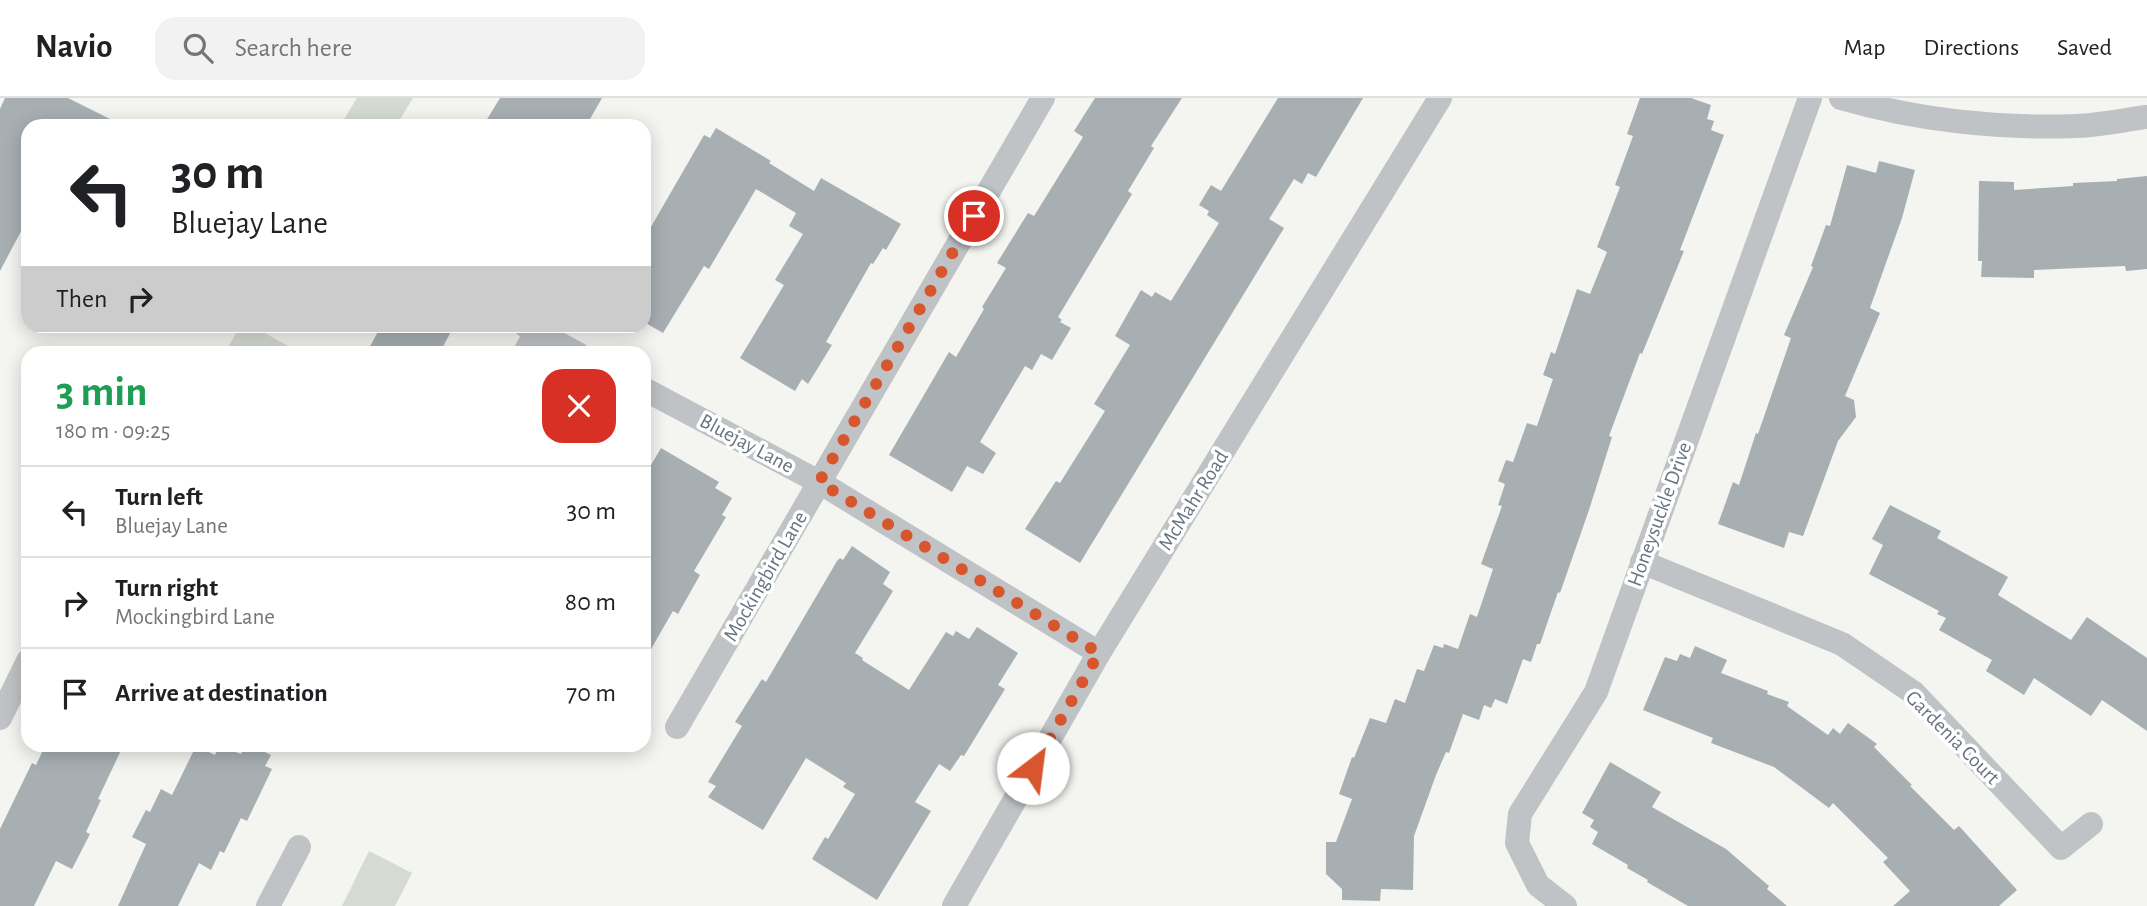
<!DOCTYPE html>
<meta charset="utf-8">
<style>
:root{--surface:#fff;--page:#f2f2f2;--text:#202124;--muted:#757577;--line:#e0e0e0}
body{margin:0;font-family:"Alegreya Sans",sans-serif;background:var(--page);color:var(--text);height:100vh;display:flex;flex-direction:column;font-size:26px;white-space:nowrap}
*{box-sizing:border-box;margin:0}
p{font-size:23px;color:var(--muted)}
.icon{flex:none;width:38px;height:38px;fill:none;stroke:currentColor;stroke-width:2;stroke-linecap:round;stroke-linejoin:round}
.map{position:relative;flex:1;overflow:hidden}
.panel{position:absolute;left:21px;top:248px;width:630px;height:406px;display:flex;flex-direction:column;background:var(--surface);border-radius:21px;box-shadow:0 4px 18px #0003}
.panel>*{flex:none}
.guide{position:absolute;left:21px;top:21px;width:630px;height:214px;border-radius:21px;box-shadow:0 4px 18px #0003;background:#fff;color:var(--text);overflow:hidden}
.pin{position:absolute;display:grid;place-items:center;width:60px;height:60px;color:#fff;margin:-30px;border:4px solid #fff;border-radius:50%;box-shadow:0 2px 7px #0007}
.me{position:absolute;width:77px;margin:-38px;rotate:30deg;stroke-linejoin:round;filter:drop-shadow(0 0 5px #0008)}
.turn{display:flex;align-items:center;gap:24px;height:147px;padding:0 35px;font-size:32px}
.turn .icon{width:91px;height:91px;stroke-width:2.5}
.turn b{display:block;font-size:49px;line-height:60px}
.then{display:flex;align-items:center;height:66px;padding:0 35px;background:#0003;gap:14px;font-size:26px}
.round{display:grid;place-items:center;flex:none;width:74px;height:74px;border-radius:21px;background:var(--page)}
.overview{display:flex;align-items:center;justify-content:space-between;height:119px;padding:0 35px}
h1{font-size:42px;font-weight:700;line-height:52px;color:#1e9e55}
ul{padding:0;list-style:none}
li{display:flex;align-items:center;gap:21px;height:91px;padding:0 35px;border-top:2px solid var(--line)}
li div{flex:1}
li b{display:block;font-size:26px}
li em{font-style:normal}
header{display:flex;align-items:center;gap:42px;box-sizing:border-box;height:98px;padding:0 35px;background:var(--surface);border-bottom:2px solid var(--line)}
header strong{font-size:33px}
nav{display:flex;gap:38px;margin-inline-start:auto;font-size:24px}
.search{width:490px;height:63px;background:var(--page);display:flex;align-items:center;gap:18px;box-sizing:border-box;padding:0 24px;border-radius:21px;color:var(--muted);font-size:26px}
.map>svg:first-child{display:block}
.green{fill:#d5dbd2}
.building{fill:#a7afb3}
.lines{fill:none;stroke-linecap:round;stroke-linejoin:round}
.street{stroke:#bfc3c6;stroke-width:24}
.route{stroke:#d7562e;stroke-width:12;stroke-dasharray:0 21.6}
.labels{text-anchor:middle;stroke-width:7;stroke-linejoin:round;paint-order:stroke}
.street-label{font-size:21px;fill:#657480;stroke:#fff}
</style>
<header>
<strong>Navio</strong>
<div class="search"><svg class="icon" aria-label="search" viewBox="0 0 24 24"><circle cx="10" cy="10" r="6"/><path d="M15 15l6 6"/></svg>Search here</div>
<nav><a>Map</a><a>Directions</a><a>Saved</a></nav>
</header>
<div class="map">
<svg width="2147" height="808" viewBox="0 0 2147 808">
<rect width="100%" height="100%" fill="#f4f4f1"/>
<!-- green -->
<g class="green">
<polygon points="357,0 413,0 396,28 340,28"/>
<polygon points="240,228 252,228 299,254 298,256 225,255"/>
<polygon points="369,753 412,775 395,808 342,808"/>
</g>
<!-- building -->
<g class="building">
<polygon points="5,0 68,0 124,28 28,28 28,120 0,173 0,11"/>
<polygon points="500,0 602,0 586,28 483,28"/>
<polygon points="1095,0 1182,0 1151,48 1154,50 1128,93 1132,96 1058,219 1062,222 1060,224 1071,230 1052,262 1041,256 1032,272 1025,268 980,344 996,355 983,376 967,368 952,394 889,357 949,254 956,259 984,211 982,209 1006,170 997,165 1028,115 1034,118 1083,39 1074,33"/>
<polygon points="1278,0 1363,0 1316,79 1308,75 1302,86 1294,81 1269,121 1284,130 1080,465 1025,431 1056,383 1060,385 1105,313 1094,306 1130,247 1115,238 1141,192 1152,199 1155,194 1171,203 1219,125 1207,117 1209,113 1199,107 1211,87 1221,93"/>
<polygon points="1640,0 1691,0 1711,7 1707,21 1714,23 1711,32 1724,37 1680,152 1684,153 1642,256 1640,255 1609,338 1612,339 1589,412 1560,495 1558,494 1540,546 1537,546 1531,564 1523,561 1507,606 1495,601 1491,610 1484,607 1479,622 1463,616 1449,655 1446,654 1436,677 1414,738 1413,792 1381,791 1380,803 1342,802 1342,791 1326,776 1326,744 1336,744 1352,701 1339,696 1352,659 1354,660 1370,620 1386,625 1395,601 1405,605 1417,571 1424,573 1434,547 1443,550 1444,546 1458,551 1470,516 1477,519 1493,471 1481,466 1502,408 1498,407 1505,386 1498,383 1506,362 1513,364 1527,325 1537,328 1553,281 1543,277 1551,254 1555,256 1577,191 1590,196 1607,154 1597,149 1620,89 1615,87 1633,38 1627,36"/>
<polygon points="716,30 771,63 769,65 814,93 821,80 901,126 886,152 883,150 873,166 871,165 826,244 832,247 808,286 802,281 795,293 740,260 784,187 775,182 803,136 789,128 796,115 756,91 709,171 704,168 663,235 644,224 644,141 704,37 710,40"/>
<polygon points="1879,63 1915,72 1902,120 1870,210 1880,215 1845,298 1854,302 1856,319 1838,343 1803,438 1789,434 1784,450 1718,426 1733,384 1739,387 1756,335 1758,336 1791,240 1784,237 1813,169 1811,168 1826,127 1830,128 1847,67 1876,75"/>
<polygon points="2147,78 2147,171 2126,173 2125,168 2034,172 2034,180 1981,179 1982,163 1978,163 1979,83 2014,84 2014,92 2073,88 2073,85 2117,83 2117,81"/>
<polygon points="381,228 454,228 439,256 366,256"/>
<polygon points="661,350 719,384 715,390 732,400 722,417 726,419 694,473 700,477 678,516 673,513 644,563 644,379"/>
<polygon points="1890,407 1941,433 1937,440 2008,479 1998,497 2071,542 2087,519 2147,560 2147,633 2102,602 2091,618 2034,580 2024,597 1986,573 1992,562 1939,532 1946,520 1937,516 1939,513 1869,476 1883,447 1872,441"/>
<polygon points="852,448 890,474 883,486 893,493 855,555 863,560 862,562 909,592 946,534 953,538 956,533 969,541 977,529 1018,555 998,587 1005,591 964,658 961,657 950,673 939,666 915,704 931,713 877,802 812,761 825,739 828,741 855,696 843,689 846,685 806,660 763,732 708,699 716,688 708,684 742,628 735,624 762,581 766,584 837,463 840,460 843,462"/>
<polygon points="1695,548 1727,562 1721,575 1768,593 1767,596 1789,604 1787,608 1828,637 1833,630 1840,636 1848,625 1877,646 1874,649 1912,687 1910,688 1954,732 1959,728 2017,792 1999,808 1893,808 1910,793 1883,764 1888,760 1833,705 1829,710 1774,669 1711,645 1713,640 1643,612 1665,559 1677,563 1680,556 1690,560"/>
<polygon points="45,648 123,648 98,701 101,702 86,734 90,736 72,771 56,763 34,808 0,808 0,731 32,665 36,667"/>
<polygon points="196,648 215,657 219,648 241,656 245,648 252,648 271,657 265,668 272,671 247,723 241,720 224,755 220,753 211,772 199,765 178,808 118,808 146,746 132,739 146,712 150,714 161,691 172,697"/>
<polygon points="1610,664 1661,694 1652,709 1726,751 1769,788 1767,791 1787,808 1688,808 1647,784 1648,782 1627,770 1628,767 1592,746 1598,734 1590,729 1594,722 1582,715"/>
</g>
<g class="lines">
<!-- street -->
<g class="street">
<path d="M1841,0C1916,22 1999,31 2077,28C2100,27 2124,22 2147,19"/>
<polyline points="526,228 578,256"/>
<polyline points="524,256 540,228"/>
<polyline points="644,291 819,384 1099,555"/>
<polyline points="1642,464 1842,546 1914,595 2061,750 2091,726"/>
<polyline points="0,620 28,563"/>
<polyline points="677,629 1043,0"/>
<polyline points="268,808 299,749"/>
<polyline points="954,808 1099,555 1440,0"/>
<polyline points="1565,808 1538,787 1517,745 1520,716 1596,594 1810,0"/>
</g>
</g>
<g class="lines">
<!-- route -->
<polyline class="route" points="974,118 819,384 1099,555 1033,670"/>
</g>
<g class="labels">
<!-- street labels -->
<g class="street-label">
<text transform="translate(747 345) rotate(28)" y="7">Bluejay Lane</text>
<text transform="translate(1193 402) rotate(-58)" y="7">McMahr Road</text>
<text transform="translate(1659 416) rotate(-70)" y="7">Honeysuckle Drive</text>
<text transform="translate(765 478) rotate(-60)" y="7">Mockingbird Lane</text>
<text transform="translate(1953 639) rotate(45)" y="7">Gardenia Court</text>
</g>
</g>
</svg>
<div class="pin" style="left:974px;top:118px;background:#d93025"><svg class="icon" aria-label="arrive" viewBox="0 0 24 24"><path d="M6 21V4h12l-3 4 3 4H6"/></svg></div>
<svg class="me" style="left:1033px;top:670px" viewBox="-20 -20 40 40"><circle r="19" fill="#fff"/><path d="M0-13L10 11 0 6-10 11z" fill="#d7562e"/></svg>
<div class="guide">
<div class="turn"><svg class="icon" aria-label="left" viewBox="0 0 24 24"><path d="M17 20v-9H6M10 6l-5 5 5 5"/></svg><div><b>30 m</b>Bluejay Lane</div></div>
<div class="then">Then<svg class="icon" aria-label="right" viewBox="0 0 24 24"><path d="M7 20v-9h11M14 6l5 5-5 5"/></svg></div>
</div>
<section class="panel">
<div class="overview"><div><h1>3 min</h1><p>180 m · 09:25</p></div><a class="round" style="background:#d93025;color:#fff"><svg class="icon" aria-label="close" viewBox="0 0 24 24"><path d="M6 6l12 12M18 6L6 18"/></svg></a></div>
<ul>
<li><svg class="icon" aria-label="left" viewBox="0 0 24 24"><path d="M17 20v-9H6M10 6l-5 5 5 5"/></svg><div><b>Turn left</b><p>Bluejay Lane</p></div><em>30 m</em></li>
<li><svg class="icon" aria-label="right" viewBox="0 0 24 24"><path d="M7 20v-9h11M14 6l5 5-5 5"/></svg><div><b>Turn right</b><p>Mockingbird Lane</p></div><em>80 m</em></li>
<li><svg class="icon" aria-label="arrive" viewBox="0 0 24 24"><path d="M6 21V4h12l-3 4 3 4H6"/></svg><div><b>Arrive at destination</b></div><em>70 m</em></li>
</ul>
</section>
</div>
